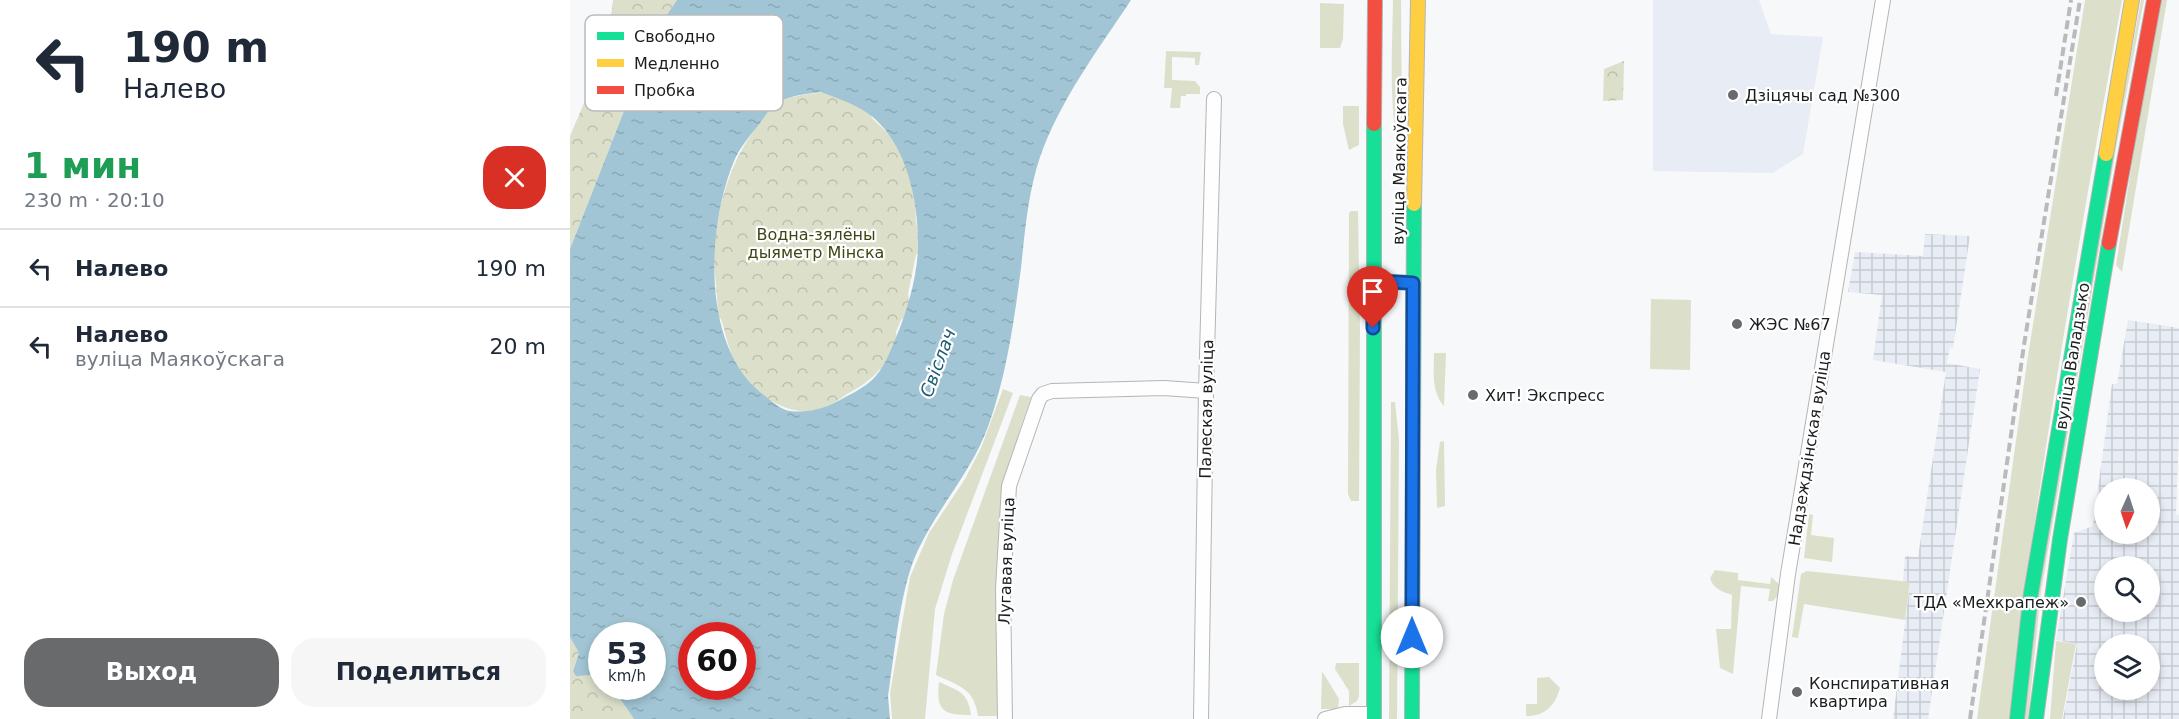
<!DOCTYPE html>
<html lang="ru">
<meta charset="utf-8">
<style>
:root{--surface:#fff;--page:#f6f6f7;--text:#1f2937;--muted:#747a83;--line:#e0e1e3;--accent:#686a6c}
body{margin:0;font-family:"DejaVu Sans",sans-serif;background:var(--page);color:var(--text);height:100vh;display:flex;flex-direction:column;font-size:22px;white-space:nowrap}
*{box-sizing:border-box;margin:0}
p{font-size:20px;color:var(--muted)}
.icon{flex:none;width:33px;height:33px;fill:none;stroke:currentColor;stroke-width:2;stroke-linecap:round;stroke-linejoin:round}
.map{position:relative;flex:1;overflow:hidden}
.panel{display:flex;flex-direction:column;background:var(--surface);width:570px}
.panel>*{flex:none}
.guide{background:#fff;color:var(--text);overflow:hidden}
.needle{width:39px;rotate:183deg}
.fabs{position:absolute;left:1524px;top:478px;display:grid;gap:12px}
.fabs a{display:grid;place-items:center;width:66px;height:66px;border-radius:50%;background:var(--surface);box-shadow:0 3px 9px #0003;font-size:30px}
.speed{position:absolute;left:18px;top:622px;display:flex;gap:12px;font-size:30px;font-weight:700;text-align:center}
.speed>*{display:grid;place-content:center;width:78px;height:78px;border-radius:50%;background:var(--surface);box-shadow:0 3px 9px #0003;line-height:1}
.speed small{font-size:15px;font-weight:400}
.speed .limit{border:9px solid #d22;background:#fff;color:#111}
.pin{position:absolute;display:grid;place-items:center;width:51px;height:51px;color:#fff;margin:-62px -26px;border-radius:50% 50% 50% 0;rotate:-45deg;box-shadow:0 0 6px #0007}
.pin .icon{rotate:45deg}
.me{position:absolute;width:66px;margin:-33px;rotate:0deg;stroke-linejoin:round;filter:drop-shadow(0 0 4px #0008)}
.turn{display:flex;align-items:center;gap:21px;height:126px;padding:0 24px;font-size:27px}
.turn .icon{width:78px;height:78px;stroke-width:2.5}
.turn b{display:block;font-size:42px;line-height:51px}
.round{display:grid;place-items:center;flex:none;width:63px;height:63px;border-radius:24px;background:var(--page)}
.overview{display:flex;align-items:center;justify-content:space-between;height:102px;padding:0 24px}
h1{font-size:36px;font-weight:700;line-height:45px;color:#1e9e55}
.primary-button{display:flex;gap:12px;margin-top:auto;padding:12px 24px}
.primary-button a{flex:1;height:69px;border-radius:24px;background:var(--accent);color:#fff;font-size:24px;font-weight:700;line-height:69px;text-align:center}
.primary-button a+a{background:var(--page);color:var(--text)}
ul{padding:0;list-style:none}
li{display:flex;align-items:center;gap:18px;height:78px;padding:0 24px;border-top:2px solid var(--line)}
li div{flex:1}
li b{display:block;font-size:22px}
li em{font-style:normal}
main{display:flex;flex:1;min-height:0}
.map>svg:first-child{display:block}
.built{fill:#e8ecf4}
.industrial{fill:url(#industrial-grid);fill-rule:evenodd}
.grass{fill:#dce0cb}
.forest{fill:url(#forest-crowns)}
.water{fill:url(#water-ripples);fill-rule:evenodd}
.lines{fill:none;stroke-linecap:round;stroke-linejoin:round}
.street-casing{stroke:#b4b5b7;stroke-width:16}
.fast-casing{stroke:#b4b5b7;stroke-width:16}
.slow-casing{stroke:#b4b5b7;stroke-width:16}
.jam-casing{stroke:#b4b5b7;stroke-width:16}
.street{stroke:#fefefe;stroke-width:14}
.fast{stroke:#16e098;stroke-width:14}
.slow{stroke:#ffcf43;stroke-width:14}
.jam{stroke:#f24e42;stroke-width:14}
.rail{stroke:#bababb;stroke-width:4;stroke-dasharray:9 4.5;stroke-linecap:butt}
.route-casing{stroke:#114b97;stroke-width:15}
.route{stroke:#1a73e8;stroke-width:10}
.poi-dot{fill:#686a6c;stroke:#fff;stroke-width:2}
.labels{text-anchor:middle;stroke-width:4.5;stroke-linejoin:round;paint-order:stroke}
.poi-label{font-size:16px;fill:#1c1d1f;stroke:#fff;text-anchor:start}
.street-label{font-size:16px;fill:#1c1d1f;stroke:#fff}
.park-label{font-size:16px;fill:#3f4513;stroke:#fff}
.water-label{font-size:18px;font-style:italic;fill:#1d5c72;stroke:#fff}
.key{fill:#fff;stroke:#bbbbbc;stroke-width:1.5}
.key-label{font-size:16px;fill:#1c1d1f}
</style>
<main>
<section class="panel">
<div class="guide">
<div class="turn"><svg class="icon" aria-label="left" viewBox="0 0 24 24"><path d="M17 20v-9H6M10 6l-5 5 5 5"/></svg><div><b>190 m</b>Налево</div></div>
</div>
<div class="overview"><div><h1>1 мин</h1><p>230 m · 20:10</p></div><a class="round" style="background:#d93025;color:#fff"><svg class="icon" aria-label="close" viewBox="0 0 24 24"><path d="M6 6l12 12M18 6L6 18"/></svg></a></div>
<ul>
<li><svg class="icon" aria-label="left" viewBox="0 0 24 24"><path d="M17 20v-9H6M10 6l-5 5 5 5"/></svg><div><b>Налево</b></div><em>190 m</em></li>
<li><svg class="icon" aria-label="left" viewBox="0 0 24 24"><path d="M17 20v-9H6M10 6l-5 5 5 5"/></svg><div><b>Налево</b><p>вуліца Маякоўскага</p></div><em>20 m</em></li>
</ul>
<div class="primary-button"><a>Выход</a><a>Поделиться</a></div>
</section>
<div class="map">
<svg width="1609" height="719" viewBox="0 0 1609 719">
<defs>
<pattern id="industrial-grid" width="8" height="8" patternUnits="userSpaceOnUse" patternTransform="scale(1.5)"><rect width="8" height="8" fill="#e8ecf4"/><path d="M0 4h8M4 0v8" fill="none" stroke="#c6cad1"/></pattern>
<pattern id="forest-crowns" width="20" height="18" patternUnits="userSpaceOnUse" patternTransform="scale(1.5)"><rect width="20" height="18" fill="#dce0cb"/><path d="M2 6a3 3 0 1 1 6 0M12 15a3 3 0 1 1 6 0" fill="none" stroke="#bcc0ae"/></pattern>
<pattern id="water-ripples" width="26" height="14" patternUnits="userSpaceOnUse" patternTransform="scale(1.5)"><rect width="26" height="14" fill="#a1c5d4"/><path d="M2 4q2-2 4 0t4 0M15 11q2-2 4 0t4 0" fill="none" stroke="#8aa9b6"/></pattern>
</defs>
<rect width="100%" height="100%" fill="#f6f8fa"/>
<!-- built -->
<polygon class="built" points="1083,0 1189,0 1201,34 1253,37 1233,154 1203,173 1083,171"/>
<!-- industrial -->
<g class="industrial">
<polygon points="1355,234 1400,236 1383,348 1380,347 1377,363 1410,369 1358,719 1323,719 1340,583 1333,581 1335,556 1348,557 1376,372 1303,360 1312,295 1278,292 1285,252 1353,256"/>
<path d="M1558,320L1609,328V431L1606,514L1609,515V719H1493L1507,644L1486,640L1504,533L1523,526L1542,384H1547ZM1534,489H1580V534H1534ZM1534,567H1580V612H1534ZM1534,645H1580V690H1534Z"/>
</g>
<!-- grass -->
<g class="grass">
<path d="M823,0H831L832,150C817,127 823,31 823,0Z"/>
<path d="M1515,0H1552C1509,239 1467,478 1439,719H1407L1457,362Z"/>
<polygon points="1571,0 1574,0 1547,143 1471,592 1458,719 1455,719 1469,591 1545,142"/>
<polygon points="1592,0 1597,0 1552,272 1546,265 1570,113"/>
<polygon points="750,3 774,4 773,39 770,48 750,48"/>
<polygon points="596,51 631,52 629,65 625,65 625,58 602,57 602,80 625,81 630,87 630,94 616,94 616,96 611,96 610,108 600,108 602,88 594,88"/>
<polygon points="773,106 789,106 789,145 779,150 773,124"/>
<polygon points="781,211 788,211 790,330 789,501 781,501 778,494 779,213"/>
<polygon points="1081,299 1121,300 1120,370 1080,369"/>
<path d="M864,353H876L874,406C861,391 864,372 864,353Z"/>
<polygon points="433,389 443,393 382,554 365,609 355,719 322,719 320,693 340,577 359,533 395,479 411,448"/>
<path d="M450,395L461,397L432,483L431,716H408C404,688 389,686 366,675L374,614L383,580Z"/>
<polygon points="821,402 825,402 829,440 827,719 819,719"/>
<polygon points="874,441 875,506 867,508 866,470 870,442"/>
<polygon points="1239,514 1243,515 1241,535 1264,538 1262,562 1234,558"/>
<path d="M1145,570L1168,573V580L1200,584L1201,577L1209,584V594L1203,601H1198L1200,589L1171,586L1163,674L1150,668L1146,629H1161L1162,595C1153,592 1143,589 1140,578Z"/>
<polygon points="1237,571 1340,582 1335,620 1234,604 1228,638 1222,637 1231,574"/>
<polygon points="1486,641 1506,644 1492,719 1480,719"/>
<polygon points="766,663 789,663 789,696 787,701 779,706 779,691 765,669"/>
<polygon points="752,671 769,699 768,709 751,709"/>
<path d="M979,677L990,688C985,706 975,716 956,716V704H967V678Z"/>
<path d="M369,682C389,691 398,692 401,715C373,715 366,711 369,682Z"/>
</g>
<!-- forest -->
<g class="forest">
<polygon points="43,0 107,0 86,31 76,55 0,249 0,136 37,49"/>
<polygon points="1054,61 1053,100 1033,101 1034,69"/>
<path d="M253,92L299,109L302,118L325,140L344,174L346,220L350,250L346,255L338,294L340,303L336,316L331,320L326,332L328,344L316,370L310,369C300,381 290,387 277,394C271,398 264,403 257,406C221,422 188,397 168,367C159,354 156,334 151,319L147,315C149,294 143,273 144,251C148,204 160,160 190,123C194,117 199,109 204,105C217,95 237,95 253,92Z"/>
<polygon points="0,637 9,653 3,671 31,678 32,687 42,687 64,719 0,719"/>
</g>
<!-- water -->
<path class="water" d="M107,0H561C528,50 490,100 470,157C458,193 455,231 451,268C444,321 437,373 419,424C403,470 369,506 348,550C331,586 326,642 320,682L318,696L320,719H64L42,687H82V636H32L31,678L21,675L6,676L3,671L9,653L0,637V249L76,55L86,31ZM251,92C269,99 289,105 304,118C338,148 349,204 348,248C347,278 337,312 325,340C319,354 314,368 303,379C294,388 279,395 268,401C253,409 237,413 220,411C210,410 198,398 190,392C131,343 137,226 164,161C169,149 179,137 187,127C193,120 199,108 207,103C221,95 236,94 251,92ZM122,636H172V687H122Z"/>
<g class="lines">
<!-- street casing -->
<g class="street-casing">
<g id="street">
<polyline points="435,719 433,589 439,486 469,399 473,394 482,391 594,388 636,391"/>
<polyline points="631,719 636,391 644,99"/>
<polyline points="755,719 775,714 804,714"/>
<polyline points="1199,719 1218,574 1313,0"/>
</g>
</g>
<!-- fast casing -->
<g class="fast-casing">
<g id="fast">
<polyline points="804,719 804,124"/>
<polyline points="842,719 844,204"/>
<polyline points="1447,719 1461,593 1536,154"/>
<polyline points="1466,719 1490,539 1539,243"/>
</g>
</g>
<!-- slow casing -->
<g class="slow-casing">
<g id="slow">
<polyline points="1536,154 1562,0"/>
<polyline points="844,204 848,0"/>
<polyline points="803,281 843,283"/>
</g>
</g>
<!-- jam casing -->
<g class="jam-casing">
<g id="jam">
<polyline points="804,124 805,0"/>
<polyline points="1539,243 1584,0"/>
</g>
</g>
<!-- street -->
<use href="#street" class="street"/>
<!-- fast -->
<use href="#fast" class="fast"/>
<!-- slow -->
<use href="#slow" class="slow"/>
<!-- jam -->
<use href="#jam" class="jam"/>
<!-- rail -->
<g class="rail">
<polyline points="1486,96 1501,0"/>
<polyline points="1400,719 1454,345 1510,0"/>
</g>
</g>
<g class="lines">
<!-- route casing -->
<g class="route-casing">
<polyline id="route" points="803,328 803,281 843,283 842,637"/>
</g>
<!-- route -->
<use href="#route" class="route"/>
</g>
<!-- markers -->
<g class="poi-dot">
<circle cx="1163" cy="95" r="6"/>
<circle cx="1167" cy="324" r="6"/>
<circle cx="903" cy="395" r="6"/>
<circle cx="1511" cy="602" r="6"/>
<circle cx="1227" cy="692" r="6"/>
</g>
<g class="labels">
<!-- poi labels -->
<g class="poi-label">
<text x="1175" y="101">Дзіцячы сад №300</text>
<text x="1179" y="330">ЖЭС №67</text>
<text x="915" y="401">Хит! Экспресс</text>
<text x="1499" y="608" text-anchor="end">ТДА «Мехкрапеж»</text>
<text x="1239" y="689">Конспиративная<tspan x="1239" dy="18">квартира</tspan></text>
</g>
<!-- street labels -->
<g class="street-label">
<text transform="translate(829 161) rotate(-89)" y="6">вуліца Маякоўскага</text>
<text transform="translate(1502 356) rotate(-81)" y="6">вуліца Валадзько</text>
<text transform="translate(636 409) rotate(-89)" y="6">Палеская вуліца</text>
<text transform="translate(1239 448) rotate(-81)" y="6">Надзеждзінская вуліца</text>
<text transform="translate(436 561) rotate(-88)" y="6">Лугавая вуліца</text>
</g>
<!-- park labels -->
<g class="park-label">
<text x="246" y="240">Водна-зялёны<tspan x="246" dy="18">дыяметр Мінска</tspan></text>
</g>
<!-- water labels -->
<g class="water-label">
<text transform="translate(368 363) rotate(-70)" y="6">Свіслач</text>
</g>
</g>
<!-- legend -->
<rect x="15" y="15" width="198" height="96" rx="9" class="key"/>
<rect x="27" y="32" width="27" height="8" fill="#16e098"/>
<rect x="27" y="59" width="27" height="8" fill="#ffcf43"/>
<rect x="27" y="86" width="27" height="8" fill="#f24e42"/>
<g class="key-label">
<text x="64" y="42">Свободно</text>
<text x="64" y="69">Медленно</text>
<text x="64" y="96">Пробка</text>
</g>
</svg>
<div class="fabs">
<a><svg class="needle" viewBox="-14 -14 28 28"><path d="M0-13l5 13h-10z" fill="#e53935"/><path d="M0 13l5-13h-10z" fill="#747a83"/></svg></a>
<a><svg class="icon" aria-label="search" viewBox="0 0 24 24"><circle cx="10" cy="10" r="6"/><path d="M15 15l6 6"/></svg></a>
<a><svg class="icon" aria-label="layers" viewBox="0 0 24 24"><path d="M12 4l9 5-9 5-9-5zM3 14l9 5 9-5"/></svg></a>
</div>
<div class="speed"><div>53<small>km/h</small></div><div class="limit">60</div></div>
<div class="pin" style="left:803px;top:328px;background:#d93025"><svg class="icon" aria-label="arrive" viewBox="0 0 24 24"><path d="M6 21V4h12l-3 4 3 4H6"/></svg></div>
<svg class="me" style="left:842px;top:637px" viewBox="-20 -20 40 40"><circle r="19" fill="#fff"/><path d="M0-13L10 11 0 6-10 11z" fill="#1a73e8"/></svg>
</div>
</main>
